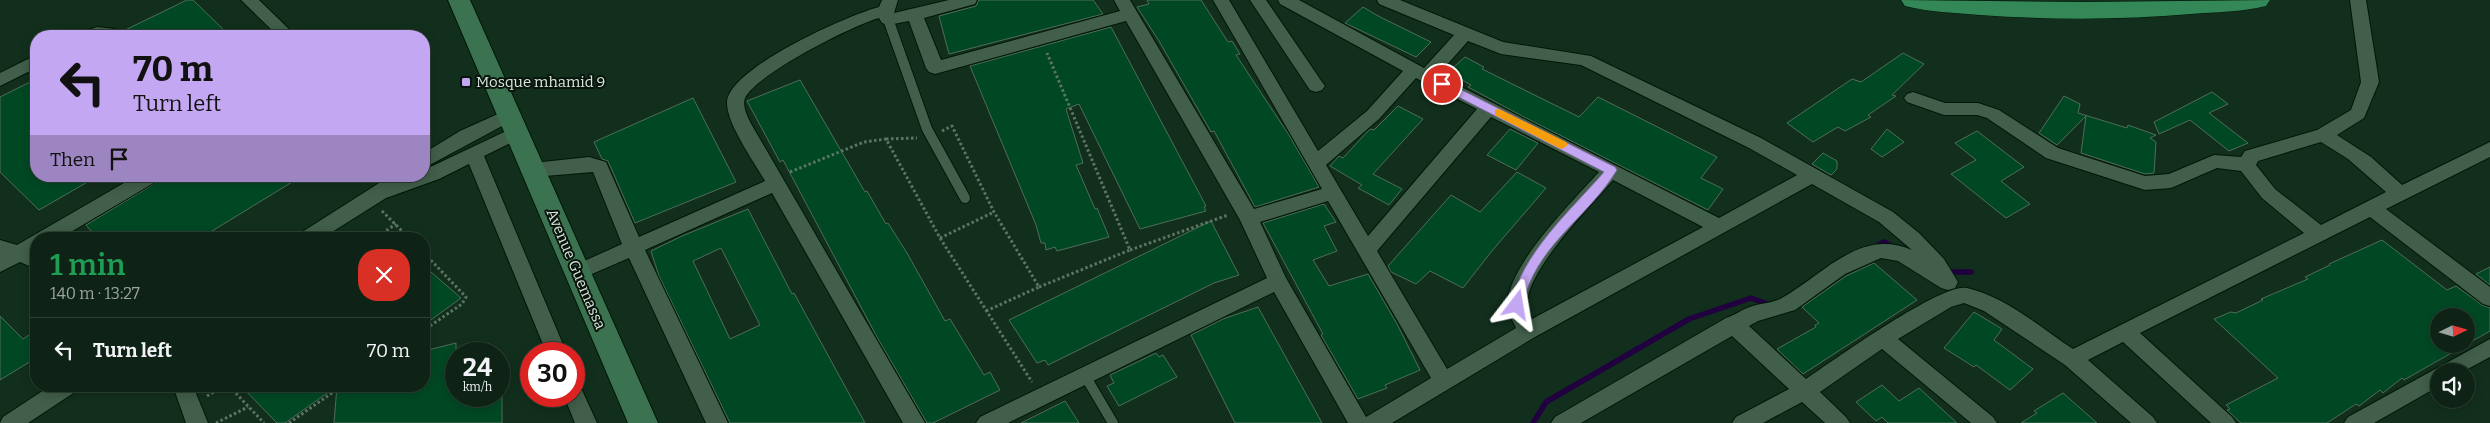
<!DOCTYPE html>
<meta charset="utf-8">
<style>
:root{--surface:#0e2316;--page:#172b1f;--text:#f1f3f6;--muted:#9ba4a1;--line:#2e4035}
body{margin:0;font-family:Bitter,serif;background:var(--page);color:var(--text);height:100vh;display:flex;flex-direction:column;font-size:19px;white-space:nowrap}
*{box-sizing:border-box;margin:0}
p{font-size:16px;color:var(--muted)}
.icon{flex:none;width:28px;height:28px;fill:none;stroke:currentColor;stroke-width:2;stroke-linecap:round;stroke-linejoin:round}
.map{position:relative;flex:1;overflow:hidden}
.panel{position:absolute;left:30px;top:232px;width:400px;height:160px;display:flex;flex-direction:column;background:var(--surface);border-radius:20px;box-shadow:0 2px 12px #0003,0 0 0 1px var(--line)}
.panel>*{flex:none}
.guide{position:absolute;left:30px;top:30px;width:400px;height:152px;border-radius:20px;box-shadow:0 2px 12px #0003,0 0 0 1px var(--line);background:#c3a7f2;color:#111;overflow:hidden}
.needle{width:32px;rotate:85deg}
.controls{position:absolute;left:2430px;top:308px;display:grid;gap:10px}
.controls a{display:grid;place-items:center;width:45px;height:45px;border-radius:50%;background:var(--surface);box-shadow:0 2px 12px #0003,0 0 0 1px var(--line);font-size:25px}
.speed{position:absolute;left:445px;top:342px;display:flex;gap:10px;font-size:25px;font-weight:700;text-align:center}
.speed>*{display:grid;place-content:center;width:65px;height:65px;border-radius:50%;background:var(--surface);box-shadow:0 2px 12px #0003,0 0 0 1px var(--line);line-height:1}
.speed small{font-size:12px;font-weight:400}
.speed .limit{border:8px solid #d22;background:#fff;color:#111}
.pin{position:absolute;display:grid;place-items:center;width:42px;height:42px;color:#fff;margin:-21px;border:2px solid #fff;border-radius:50%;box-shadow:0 1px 5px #0007}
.me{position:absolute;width:55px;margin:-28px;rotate:14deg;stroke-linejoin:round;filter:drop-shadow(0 0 4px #0008)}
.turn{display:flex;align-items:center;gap:18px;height:105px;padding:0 20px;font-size:22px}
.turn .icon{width:65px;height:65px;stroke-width:2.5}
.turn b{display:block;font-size:35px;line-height:42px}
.then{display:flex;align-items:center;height:48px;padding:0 20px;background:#0003;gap:10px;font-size:19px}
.round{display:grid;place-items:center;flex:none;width:52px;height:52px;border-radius:20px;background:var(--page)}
.head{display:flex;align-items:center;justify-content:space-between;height:85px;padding:0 20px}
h1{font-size:30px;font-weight:600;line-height:38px;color:#1e9e55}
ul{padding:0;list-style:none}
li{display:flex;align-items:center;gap:15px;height:65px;padding:0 20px;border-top:1px solid var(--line)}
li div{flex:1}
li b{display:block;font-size:19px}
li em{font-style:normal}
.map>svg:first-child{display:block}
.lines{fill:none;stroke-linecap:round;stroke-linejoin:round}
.stream{stroke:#210040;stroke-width:5.5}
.building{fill:#004824;stroke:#4f6d58;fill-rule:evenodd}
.lane-casing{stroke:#001707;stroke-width:12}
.street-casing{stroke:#001707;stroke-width:2}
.secondary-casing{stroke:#001707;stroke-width:2}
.primary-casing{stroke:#001707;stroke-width:1}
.path{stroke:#5c7565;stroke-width:3;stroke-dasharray:2.5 2.5;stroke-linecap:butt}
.lane{stroke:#415f4a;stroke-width:10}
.street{fill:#415f4a;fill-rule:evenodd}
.secondary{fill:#3b7351;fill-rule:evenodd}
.primary{fill:#348757;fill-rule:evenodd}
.route{fill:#c3a7f2;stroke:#7f6d9d}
.slow{fill:#f59e0b}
.poi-dot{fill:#c3a7f2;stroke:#08140c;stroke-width:2}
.labels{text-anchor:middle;stroke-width:4;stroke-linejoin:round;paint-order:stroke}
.poi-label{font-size:15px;fill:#d6e7da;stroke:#08140c;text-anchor:start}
.street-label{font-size:15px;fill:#d6e7da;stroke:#08140c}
</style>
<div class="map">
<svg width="2490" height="423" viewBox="0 0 2490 423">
<rect width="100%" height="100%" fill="#122f1d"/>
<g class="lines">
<!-- stream -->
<g class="stream">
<polyline points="1873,248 1884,242 1895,248"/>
<polyline points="1946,272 1971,272"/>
<polyline points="1533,423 1546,402 1689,319 1751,298 1770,305"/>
</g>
</g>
<!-- building -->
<g class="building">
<polygon points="187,0 193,0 230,36 121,36 119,33"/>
<polygon points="979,0 1093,0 1103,14 949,54 939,16 976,6"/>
<polygon points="1147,0 1201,0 1228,42 1232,41 1240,54 1236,55 1289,135 1319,187 1255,207 1214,131 1211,132 1159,41 1137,7 1149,4"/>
<polygon points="1363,7 1380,17 1431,42 1416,57 1345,23"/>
<polygon points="1111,27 1206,206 1204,207 1206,211 1140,229 1079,104 1066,109 1083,163 1076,165 1095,209 1097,208 1109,237 1057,251 1055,247 1046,250 1045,243 1041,243 1036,225 970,66"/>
<polygon points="1903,53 1924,64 1892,95 1896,96 1868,115 1871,117 1845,131 1838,127 1813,142 1787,123 1852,79 1861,82"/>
<polygon points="1465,57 1484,67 1482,69 1579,117 1598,97 1717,157 1701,178 1723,189 1708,210 1522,116 1468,87 1471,85 1448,72"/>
<polygon points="36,79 36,176 98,176 39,210 0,172 0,97"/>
<polygon points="800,80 865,192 867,191 886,224 888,223 907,253 945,321 950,319 984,375 990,372 1000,390 933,423 927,423 877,337 783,160 780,162 747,101"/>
<polygon points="2212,92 2228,104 2209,113 2248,143 2229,151 2190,120 2159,134 2154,122"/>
<polygon points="2064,96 2080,104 2078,113 2127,128 2128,125 2156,135 2150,138 2156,142 2154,173 2145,174 2081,153 2086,116 2057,145 2039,133"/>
<polygon points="693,98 736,182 635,223 608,161 602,159 594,142"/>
<polygon points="1398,106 1423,119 1373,174 1402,189 1389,205 1358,188 1362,185 1330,166 1339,156 1343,158 1368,131 1371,129 1374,130"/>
<polygon points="1510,129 1538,143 1516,170 1487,155"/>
<polygon points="1887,129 1904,142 1882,157 1871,149"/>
<polygon points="1977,131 2024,167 2001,181 2030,204 2006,218 1951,174 1976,160 1955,143"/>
<polygon points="1823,153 1837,161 1837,169 1831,175 1812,164"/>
<polygon points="1517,172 1546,188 1491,252 1463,288 1430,271 1416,284 1391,272 1388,266 1451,195 1480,212"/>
<polygon points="167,176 302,176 199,239 98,239 86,225"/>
<polygon points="1324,204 1336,222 1324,226 1337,251 1313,260 1329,286 1368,274 1397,324 1420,370 1385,385 1387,388 1358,399 1321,335 1323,334 1263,223"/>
<path d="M748,209L792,294L794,293L865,423H730L659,276L651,251L682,236ZM721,248L760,325L730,339L693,261Z"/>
<polygon points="1211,221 1239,275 1214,283 1048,365 1045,360 1037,363 1009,320"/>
<path d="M2382,240L2447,290L2456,286L2482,305L2490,308V331L2404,380L2402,378L2383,393L2380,390L2359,406L2356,404L2327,423H2241L2227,410L2230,409L2226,405L2278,378L2214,319L2231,312L2236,313L2263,300L2261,299L2308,279L2305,277L2330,265L2329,264ZM2439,316H2466V344H2439Z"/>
<polygon points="1874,263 1917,300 1803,374 1777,349 1816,327 1815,325 1819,323 1802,307 1846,276"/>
<polygon points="424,266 461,298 424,325"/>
<polygon points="2490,267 2490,285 2476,274"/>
<polygon points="1258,307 1322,423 1235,423 1191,335 1223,319"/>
<polygon points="1974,312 2002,329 1994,340 2033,369 2010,390 1976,365 1974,367 1944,348"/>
<polygon points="0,316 23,339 29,335 36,344 36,358 0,380"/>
<polygon points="456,343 456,396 502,396 502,423 334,423 337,386 424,386 424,351"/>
<polygon points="1156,353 1159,357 1163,355 1177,377 1119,406 1107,386 1114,383 1110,375"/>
<polygon points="1882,385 1899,401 1919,388 1957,423 1888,423 1882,417 1876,421 1856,402"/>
<polygon points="241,386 337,386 285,423 277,423"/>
<polygon points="2063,393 2097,423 2021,423 2037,413 2034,411"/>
<polygon points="1065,401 1079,423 1021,423"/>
</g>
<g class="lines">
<!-- lane casing -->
<g class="lane-casing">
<g id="lane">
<polyline points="888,19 927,129 965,198"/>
<polyline points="1084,374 1113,423"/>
</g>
</g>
<!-- street casing -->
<g class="street-casing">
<g id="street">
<polygon points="241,0 259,0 296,36 278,36"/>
<path d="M882,0H898L894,13L949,0H977L975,4L924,18L941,60L1120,11L1114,0H1130L1254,209L1322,189L1213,0H1229L1318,151L1367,111L1403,71L1280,4L1278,0H1299L1424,68L1454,35L1379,4L1377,0H1400L1503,42L1591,56L1761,138L1893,212L1919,233L1944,259L1958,282L1955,288L1948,290L1941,288L1898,261L1881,258L1845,274L1795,310L1758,321L1749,326L1806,379C1831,362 1942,282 1967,288C2006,297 2040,327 2073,349L2304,233L2262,198L2241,171L2217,168L2171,188L2145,190L2046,158L1987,118L1977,115H1944L1907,102L1904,98L1907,94L1913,92L1945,103H1978L1999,110L2058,148L2145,176L2169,174L2214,155L2241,157L2245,151L2317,130L2351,110L2361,82L2350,0H2366L2379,82L2364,118L2337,135L2371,157L2402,185L2490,142V157L2386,209L2490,287V306L2483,304L2370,217L2140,333L2232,417L2236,423H2211L2123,342L2088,360L2153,417L2157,423H2131L2065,365L1984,311L1964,303L1951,307L1898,339L1993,417L1997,423H1971L1882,349L1820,392L1846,417L1850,423H1825L1802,402L1763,423H1732L1736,417L1789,389L1732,336L1581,423H1551L1555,417L1726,318C1733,316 1740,311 1747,308C1758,303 1770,304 1780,299C1823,276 1859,227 1912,250L1879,222L1812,184L1535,337L1392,423H1348L1274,292L1008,423H976L980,417L1267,278L1240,220L1126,21L935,74L929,72L926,68L909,21L888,25L882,23L879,18C853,25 755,75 745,98C741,109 752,125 757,134L925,423H903L772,193L645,250L728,423H706L629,258L578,280L571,277L568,272L571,267L622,244L593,172L533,177L527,175L524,170L527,165L533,163L589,157L606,162L639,237L765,181C754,162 726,123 727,102C729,68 848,15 879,7ZM1468,41L1501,54L1581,65L1749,148L1797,175L1719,218L1438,75ZM1416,78L1477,109L1368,236L1326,165L1379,119ZM1491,117L1599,172C1572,202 1511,262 1507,303C1506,311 1513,321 1516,328L1447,369L1377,251ZM2321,142L2348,159L2386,192L2321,225L2275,189L2256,165L2258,161ZM1613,180L1703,227L1532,319C1530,315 1527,310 1527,305C1526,271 1591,205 1613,180ZM1328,201L1431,378L1366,417L1286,278L1260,222Z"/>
<polygon points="1250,0 1266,0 1322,82 1325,86 1322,90 1316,92 1310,90"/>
<polygon points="97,27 115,29 119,36 80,36 82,32"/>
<polygon points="36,55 36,68 0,86 0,73"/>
<polygon points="509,109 515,111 518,115 515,119 424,168 424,153 460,131"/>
<polygon points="517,126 523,127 526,132 523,137 484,156 567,354 547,354 469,164 439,179 386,198 321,239 297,239 299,234 387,178 424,176 424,170"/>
<polygon points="136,176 160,176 157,181 59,239 36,239 36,269 20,262 0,272 0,240 17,245"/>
<polygon points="2490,339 2490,357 2464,371 2439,371 2439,386 2374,423 2344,423 2348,417"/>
<polygon points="574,385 581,388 597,423 575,423 564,396 574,396"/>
<polygon points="50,386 78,386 75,392 28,423 0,423 3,417"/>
<polygon points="173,386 193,386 208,423 186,423"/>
</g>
</g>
<!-- secondary casing -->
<g class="secondary-casing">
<polygon id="secondary" points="448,0 470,0 658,423 628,423"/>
</g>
<!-- primary casing -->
<g class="primary-casing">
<path id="primary" d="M1901,0L2085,2L2270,0L2266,6C2242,12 2215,12 2191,14C2121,20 2050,20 1980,15C1955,13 1929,12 1905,6Z"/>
</g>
<!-- path -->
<g class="path">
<polyline points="942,131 952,126 994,212 1039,287 986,311"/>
<polyline points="886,139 917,138"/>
<polyline points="790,172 864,142 886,139 940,238 1032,382"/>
<polyline points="382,211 410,239"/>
<polyline points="940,238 994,212"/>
<polyline points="374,239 396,224"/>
<polyline points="1130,250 1228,215"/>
<polyline points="424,253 466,297 462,304 424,330"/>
<polyline points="1039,287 1130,250 1047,53"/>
<polyline points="229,386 264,423"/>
<polyline points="207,396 224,386"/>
<polyline points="216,423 248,407"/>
<polyline points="289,423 342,386"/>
</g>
<!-- lane -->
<use href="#lane" class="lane"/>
<!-- street -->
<use href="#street" class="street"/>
<!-- secondary -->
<use href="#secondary" class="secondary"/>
<!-- primary -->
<use href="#primary" class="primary"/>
</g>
<!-- route -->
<path class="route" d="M1442,80L1615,167L1617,170C1588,218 1534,247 1523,305L1517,310L1511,305C1521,254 1570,211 1604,172L1439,87V82Z"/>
<!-- slow -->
<polygon class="slow" points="1499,109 1566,142 1568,145 1562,149 1559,148 1495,115 1495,110"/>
<!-- markers -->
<rect class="poi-dot" x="461" y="77" width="10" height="10" rx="2.5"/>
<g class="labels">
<!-- poi labels -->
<g class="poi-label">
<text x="476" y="87">Mosque mhamid 9</text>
</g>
<!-- street labels -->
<g class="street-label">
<text transform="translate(576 269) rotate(67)" y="5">Avenue Guemassa</text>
</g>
</g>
</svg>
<div class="controls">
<a><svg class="needle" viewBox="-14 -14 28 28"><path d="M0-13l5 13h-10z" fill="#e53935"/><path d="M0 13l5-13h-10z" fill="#9ba4a1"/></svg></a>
<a><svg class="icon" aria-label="sound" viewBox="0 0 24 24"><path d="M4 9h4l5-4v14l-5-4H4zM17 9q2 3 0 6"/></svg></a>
</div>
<div class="speed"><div>24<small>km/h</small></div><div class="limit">30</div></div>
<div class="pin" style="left:1442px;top:84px;background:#d93025"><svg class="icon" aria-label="arrive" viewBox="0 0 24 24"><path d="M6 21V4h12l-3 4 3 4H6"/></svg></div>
<svg class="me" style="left:1517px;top:305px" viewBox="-20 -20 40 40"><path d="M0-17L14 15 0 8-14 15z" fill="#c3a7f2" stroke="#fff" stroke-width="4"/></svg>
<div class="guide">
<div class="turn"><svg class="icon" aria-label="left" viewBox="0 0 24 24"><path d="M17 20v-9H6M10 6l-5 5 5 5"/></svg><div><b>70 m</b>Turn left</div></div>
<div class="then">Then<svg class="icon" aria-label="arrive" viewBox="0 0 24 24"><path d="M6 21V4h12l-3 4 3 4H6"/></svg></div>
</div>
<section class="panel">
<div class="head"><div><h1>1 min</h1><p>140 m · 13:27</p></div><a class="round" style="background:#d93025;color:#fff"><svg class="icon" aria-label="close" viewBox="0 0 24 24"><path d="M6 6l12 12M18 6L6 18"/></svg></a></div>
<ul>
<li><svg class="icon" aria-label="left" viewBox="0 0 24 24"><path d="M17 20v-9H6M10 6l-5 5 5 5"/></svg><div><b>Turn left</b></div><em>70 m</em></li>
</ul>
</section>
</div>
